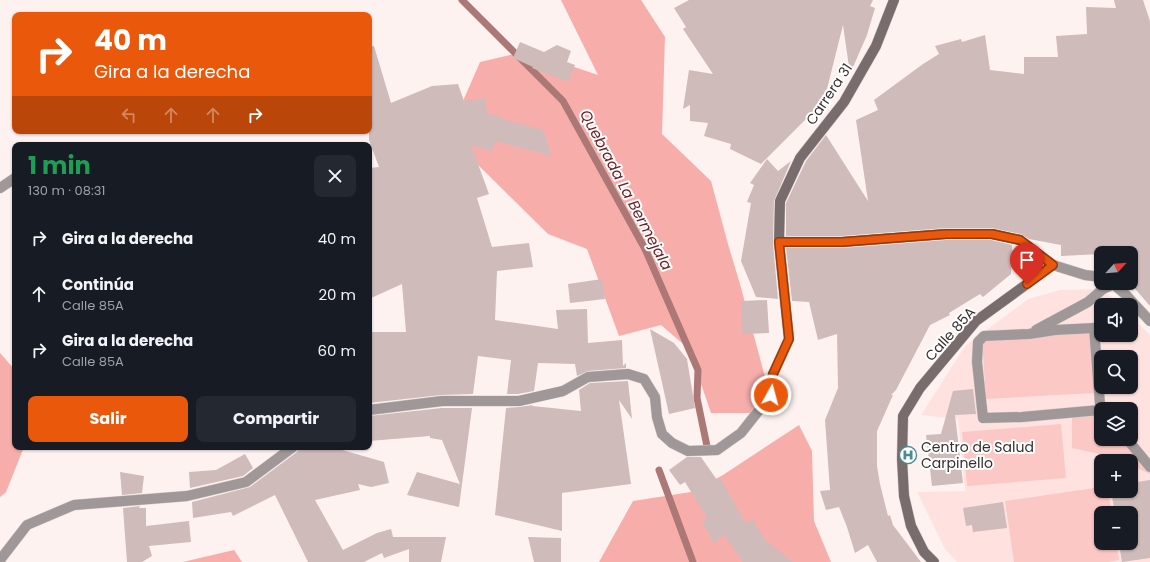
<!DOCTYPE html>
<html lang="es">
<meta charset="utf-8">
<style>
:root{--surface:#171b24;--page:#242831;--text:#f1f3f6;--muted:#9ea1a6;--accent:#ea580c}
body{margin:0;font-family:Poppins,sans-serif;background:var(--page);color:var(--text);height:100vh;display:flex;flex-direction:column;font-size:15px;white-space:nowrap}
*{box-sizing:border-box;margin:0}
p{font-size:13px;color:var(--muted)}
.icon{flex:none;width:22px;height:22px;fill:none;stroke:currentColor;stroke-width:2;stroke-linecap:round;stroke-linejoin:round}
.map{position:relative;flex:1;overflow:hidden}
.side{position:absolute;left:12px;top:142px;width:360px;height:308px;display:flex;flex-direction:column;background:var(--surface);border-radius:8px;box-shadow:0 1px 3px #0004}
.side>*{flex:none}
.guide{position:absolute;left:12px;top:12px;width:360px;height:122px;border-radius:8px;box-shadow:0 1px 3px #0004;background:#ea580c;color:#fff;overflow:hidden}
.needle{width:26px;rotate:64deg}
.tools{position:absolute;left:1094px;top:246px;display:grid;gap:8px}
.tools a{display:grid;place-items:center;width:44px;height:44px;border-radius:8px;background:var(--surface);box-shadow:0 1px 3px #0004;font-size:20px}
.pin{position:absolute;display:grid;place-items:center;width:34px;height:34px;color:#fff;margin:-41px -17px;border-radius:50% 50% 50% 0;rotate:-45deg;box-shadow:0 0 4px #0007}
.pin .icon{rotate:45deg}
.me{position:absolute;width:44px;margin:-22px;rotate:7deg;stroke-linejoin:round;filter:drop-shadow(0 0 3px #0008)}
.turn{display:flex;align-items:center;gap:14px;height:84px;padding:0 16px;font-size:18px}
.turn .icon{width:52px;height:52px;stroke-width:2.5}
.turn b{display:block;font-size:28px;line-height:34px}
.lanes{display:flex;align-items:center;height:38px;padding:0 16px;background:#0003;justify-content:center;gap:20px;direction:ltr}
.lanes .off{opacity:.35}
.round{display:grid;place-items:center;flex:none;width:42px;height:42px;border-radius:8px;background:var(--page)}
.head{display:flex;align-items:center;justify-content:space-between;height:68px;padding:0 16px}
h1{font-size:24px;font-weight:700;line-height:30px;color:#1e9e55}
.primary-button{display:flex;gap:8px;margin-top:auto;padding:8px 16px}
.primary-button a{flex:1;height:46px;border-radius:8px;background:var(--accent);color:#fff;font-size:16px;font-weight:700;line-height:46px;text-align:center}
.primary-button a+a{background:var(--page);color:var(--text)}
ul{padding:0;list-style:none}
li{display:flex;align-items:center;gap:12px;height:56px;padding:0 16px}
li div{flex:1}
li b{display:block;font-size:15px}
li em{font-style:normal}
.map>svg:first-child{display:block}
.built{fill:#ffe2e0;fill-rule:evenodd}
.green{fill:#fbc8c6}
.forest{fill:#f7aeab}
.lines{fill:none;stroke-linecap:round;stroke-linejoin:round}
.stream{stroke:#ac7875;stroke-width:7}
.building{fill:#cebbba}
.street-casing{stroke:#dacfce;stroke-width:11}
.secondary-casing{stroke:#dacfce;stroke-width:11}
.street{stroke:#a09898;stroke-width:10}
.secondary{stroke:#786c6c;stroke-width:10}
.route-casing{stroke:#983908;stroke-width:10}
.route{stroke:#ea580c;stroke-width:7}
.labels{text-anchor:middle;stroke-width:4;stroke-linejoin:round;paint-order:stroke}
.street-label{font-size:14px;fill:#362f2e;stroke:#fff}
.poi-label{font-size:14px;fill:#362f2e;stroke:#fff;text-anchor:start}
.water-label{font-size:15px;font-style:italic;fill:#6f1c21;stroke:#fff}
</style>
<div class="map">
<svg width="1150" height="562" viewBox="0 0 1150 562">
<rect width="100%" height="100%" fill="#fef2f1"/>
<!-- built -->
<path class="built" d="M1103,289L1120,305H1101V335H1131V316L1150,335V562H957L945,549L917,492L965,491L958,419L921,415L965,346L1028,299L1060,290ZM1101,357H1131V387H1101ZM1101,409H1131V439H1101ZM1101,461H1131V491H1101ZM1101,513H1131V543H1101Z"/>
<!-- green -->
<g class="green">
<polygon points="1090,333 1094,393 986,399 982,339"/>
<polygon points="1094,413 1098,432 1101,430 1101,439 1124,439 1150,471 1150,474 1131,465 1131,461 1122,461 1114,457 1072,448 1072,414"/>
<polygon points="1061,424 1066,478 967,486 962,432"/>
<polygon points="1101,487 1101,491 1108,491 1112,513 1101,513 1101,543 1116,543 1119,560 1107,562 1014,562 1005,501"/>
</g>
<!-- forest -->
<g class="forest">
<polygon points="561,0 641,0 665,37 662,134 711,181 728,244 740,284 765,377 754,413 711,413 689,349 661,325 619,336 587,249 548,234 466,153 463,101 480,62 527,51 598,75"/>
<polygon points="0,353 15,370 15,447 24,447 6,492 0,497"/>
<polygon points="799,425 812,451 814,521 831,562 599,562 633,501 691,492 723,475"/>
<polygon points="234,550 242,562 183,562 187,561"/>
</g>
<g class="lines">
<!-- stream -->
<g class="stream">
<polyline points="462,0 563,101 645,249 698,370 697,398 708,451"/>
<polyline points="659,470 693,562"/>
</g>
</g>
<!-- building -->
<g class="building">
<polygon points="689,0 873,0 870,6 875,8 867,35 850,74 843,25 824,101 761,164 730,149 731,144 704,136 708,123 690,121 690,105 683,109 689,70 713,74 683,29 686,27 674,8"/>
<polygon points="1114,0 1143,0 1150,21 1150,306 1130,283 1131,253 1101,253 1101,254 1061,256 1061,245 1029,239 1021,234 992,228 946,228 842,236 786,236 786,203 806,161 826,135 868,201 856,120 878,110 874,100 923,64 939,54 935,46 961,39 962,42 985,35 990,70 1024,74 1024,57 1058,57 1056,36 1087,34 1086,7 1116,8"/>
<polygon points="520,42 544,52 557,45 571,51 567,62 575,65 568,82 532,68 533,67 513,58"/>
<polygon points="374,46 391,103 432,86 458,84 464,101 485,98 487,113 501,117 502,119 543,130 552,156 495,141 492,151 471,145 489,194 477,198 492,247 529,243 533,267 497,271 495,320 558,329 556,310 587,309 588,343 622,340 623,366 626,363 626,368 588,371 577,376 575,364 538,363 534,391 518,394 507,394 511,360 478,356 473,394 441,395 369,403 369,332 406,332 402,284 369,299 369,168 379,167 369,140 369,47"/>
<polygon points="767,159 778,171 791,161 774,201 773,243 778,299 756,297 741,261 751,203 747,202 754,185 750,183"/>
<polygon points="946,240 991,240 1012,245 1011,274 983,297 980,294 949,313 950,315 930,325 896,390 891,395 893,395 877,431 877,466 880,484 888,516 890,515 893,525 921,562 877,562 868,545 855,553 847,527 839,507 826,510 820,491 830,490 825,420 838,388 837,334 818,340 809,302 792,301 786,248 842,248"/>
<polygon points="602,279 605,299 570,303 568,284"/>
<polygon points="767,300 769,333 742,334 741,301"/>
<polygon points="650,329 674,343 687,359 695,408 669,414"/>
<polygon points="628,381 632,419 619,400 631,484 562,493 562,531 495,515 506,408 520,407 533,405 532,406 581,411 579,390 590,383"/>
<polygon points="973,389 976,414 955,415 963,483 932,486 926,435 941,434 953,391"/>
<polygon points="442,408 472,408 459,507 407,495 417,472 460,484 442,440 430,438 430,436 369,441 369,416"/>
<polygon points="299,447 332,447 384,462 389,483 371,487 358,484 360,490 315,500 343,550 377,533 391,529 393,537 446,537 441,562 409,562 409,549 384,558 382,553 364,562 308,562 275,495 233,516 231,512 193,518 192,502 250,487 297,452"/>
<polygon points="245,454 253,468 243,476 190,488 189,472 216,470"/>
<polygon points="687,457 701,457 717,480 720,478 746,524 752,519 765,540 793,562 743,562 724,535 714,543 702,522 707,518 685,482 680,485 669,470"/>
<polygon points="120,472 144,476 142,493 122,495"/>
<polygon points="1150,480 1150,558 1122,562 1119,543 1131,543 1131,513 1115,513 1111,491 1131,491 1131,483"/>
<polygon points="1003,502 1007,528 973,532 972,525 966,526 963,508"/>
<polygon points="140,506 139,508 146,508 146,526 189,521 191,542 149,546 152,556 142,562 127,562 123,508"/>
<polygon points="528,537 561,538 561,562 534,562"/>
</g>
<g class="lines">
<!-- street casing -->
<g class="street-casing">
<g id="street">
<polyline points="0,188 15,178"/>
<polyline points="1053,265 1085,275 1101,277"/>
<polyline points="1112,283 1125,294 1150,321"/>
<polyline points="1036,330 1088,302 1103,289 1114,284"/>
<polyline points="369,410 442,401 519,401 563,391 588,377 628,374 644,379 655,397 657,417 662,434 672,443 688,451 717,450 741,433 771,395 773,374 789,339 779,242"/>
<polyline points="1100,410 1022,417 983,418 977,362 978,342 984,336 1029,334 1055,330 1094,328 1101,417"/>
<polyline points="1127,439 1150,467"/>
<polyline points="0,560 27,525 74,505 187,496 246,482 293,447"/>
</g>
</g>
<!-- secondary casing -->
<g class="secondary-casing">
<polyline id="secondary" points="894,0 876,46 844,102 800,158 780,201 779,242 842,242 946,234 992,234 1020,240 1053,265 976,321 920,388 903,416 902,459 904,496 911,526 924,552 934,562"/>
</g>
<!-- street -->
<use href="#street" class="street"/>
<!-- secondary -->
<use href="#secondary" class="secondary"/>
</g>
<g class="lines">
<!-- route casing -->
<g class="route-casing">
<polyline id="route" points="771,395 773,374 789,339 779,242 842,242 946,234 992,234 1020,240 1053,265 1027,284"/>
</g>
<!-- route -->
<use href="#route" class="route"/>
</g>
<!-- icons -->
<defs>
<g id="hospital-ring" transform="scale(0.9)"><circle r="9.5" fill="#fff" stroke="#458d92" stroke-width="1.5"/><path d="M-5-5h3v3.5h4V-5h3V5h-3V1.5h-4V5h-3Z" fill="#458d92"/></g>
</defs>
<g fill-rule="evenodd">
<use href="#hospital-ring" x="908" y="455"/>
</g>
<g class="labels">
<!-- street labels -->
<g class="street-label">
<text transform="translate(829 94) rotate(-56)" y="5">Carrera 31</text>
<text transform="translate(950 334) rotate(-48)" y="5">Calle 85A</text>
</g>
<!-- poi labels -->
<g class="poi-label">
<text x="921" y="452">Centro de Salud<tspan x="921" dy="16">Carpinello</tspan></text>
</g>
<!-- water labels -->
<g class="water-label">
<text transform="translate(626 190) rotate(62)" y="5">Quebrada La Bermejala</text>
</g>
</g>
</svg>
<div class="tools">
<a><svg class="needle" viewBox="-14 -14 28 28"><path d="M0-13l5 13h-10z" fill="#e53935"/><path d="M0 13l5-13h-10z" fill="#9ea1a6"/></svg></a>
<a><svg class="icon" aria-label="sound" viewBox="0 0 24 24"><path d="M4 9h4l5-4v14l-5-4H4zM17 9q2 3 0 6"/></svg></a>
<a><svg class="icon" aria-label="search" viewBox="0 0 24 24"><circle cx="10" cy="10" r="6"/><path d="M15 15l6 6"/></svg></a>
<a><svg class="icon" aria-label="layers" viewBox="0 0 24 24"><path d="M12 4l9 5-9 5-9-5zM3 14l9 5 9-5"/></svg></a>
<a>+</a>
<a>−</a>
</div>
<div class="pin" style="left:1027px;top:284px;background:#d93025"><svg class="icon" aria-label="arrive" viewBox="0 0 24 24"><path d="M6 21V4h12l-3 4 3 4H6"/></svg></div>
<svg class="me" style="left:771px;top:395px" viewBox="-20 -20 40 40"><circle r="17" fill="#ea580c" stroke="#fff" stroke-width="3"/><path d="M0-11L8 9 0 5-8 9z" fill="#fff"/></svg>
<div class="guide">
<div class="turn"><svg class="icon" aria-label="right" viewBox="0 0 24 24"><path d="M7 20v-9h11M14 6l5 5-5 5"/></svg><div><b>40 m</b>Gira a la derecha</div></div>
<div class="lanes"><svg class="icon off" aria-label="left" viewBox="0 0 24 24"><path d="M17 20v-9H6M10 6l-5 5 5 5"/></svg><svg class="icon off" aria-label="ahead" viewBox="0 0 24 24"><path d="M12 20V5M6 11l6-6 6 6"/></svg><svg class="icon off" aria-label="ahead" viewBox="0 0 24 24"><path d="M12 20V5M6 11l6-6 6 6"/></svg><svg class="icon" aria-label="right" viewBox="0 0 24 24"><path d="M7 20v-9h11M14 6l5 5-5 5"/></svg></div>
</div>
<section class="side">
<div class="head"><div><h1>1 min</h1><p>130 m · 08:31</p></div><a class="round"><svg class="icon" aria-label="close" viewBox="0 0 24 24"><path d="M6 6l12 12M18 6L6 18"/></svg></a></div>
<ul>
<li><svg class="icon" aria-label="right" viewBox="0 0 24 24"><path d="M7 20v-9h11M14 6l5 5-5 5"/></svg><div><b>Gira a la derecha</b></div><em>40 m</em></li>
<li><svg class="icon" aria-label="ahead" viewBox="0 0 24 24"><path d="M12 20V5M6 11l6-6 6 6"/></svg><div><b>Continúa</b><p>Calle 85A</p></div><em>20 m</em></li>
<li><svg class="icon" aria-label="right" viewBox="0 0 24 24"><path d="M7 20v-9h11M14 6l5 5-5 5"/></svg><div><b>Gira a la derecha</b><p>Calle 85A</p></div><em>60 m</em></li>
</ul>
<div class="primary-button"><a>Salir</a><a>Compartir</a></div>
</section>
</div>
